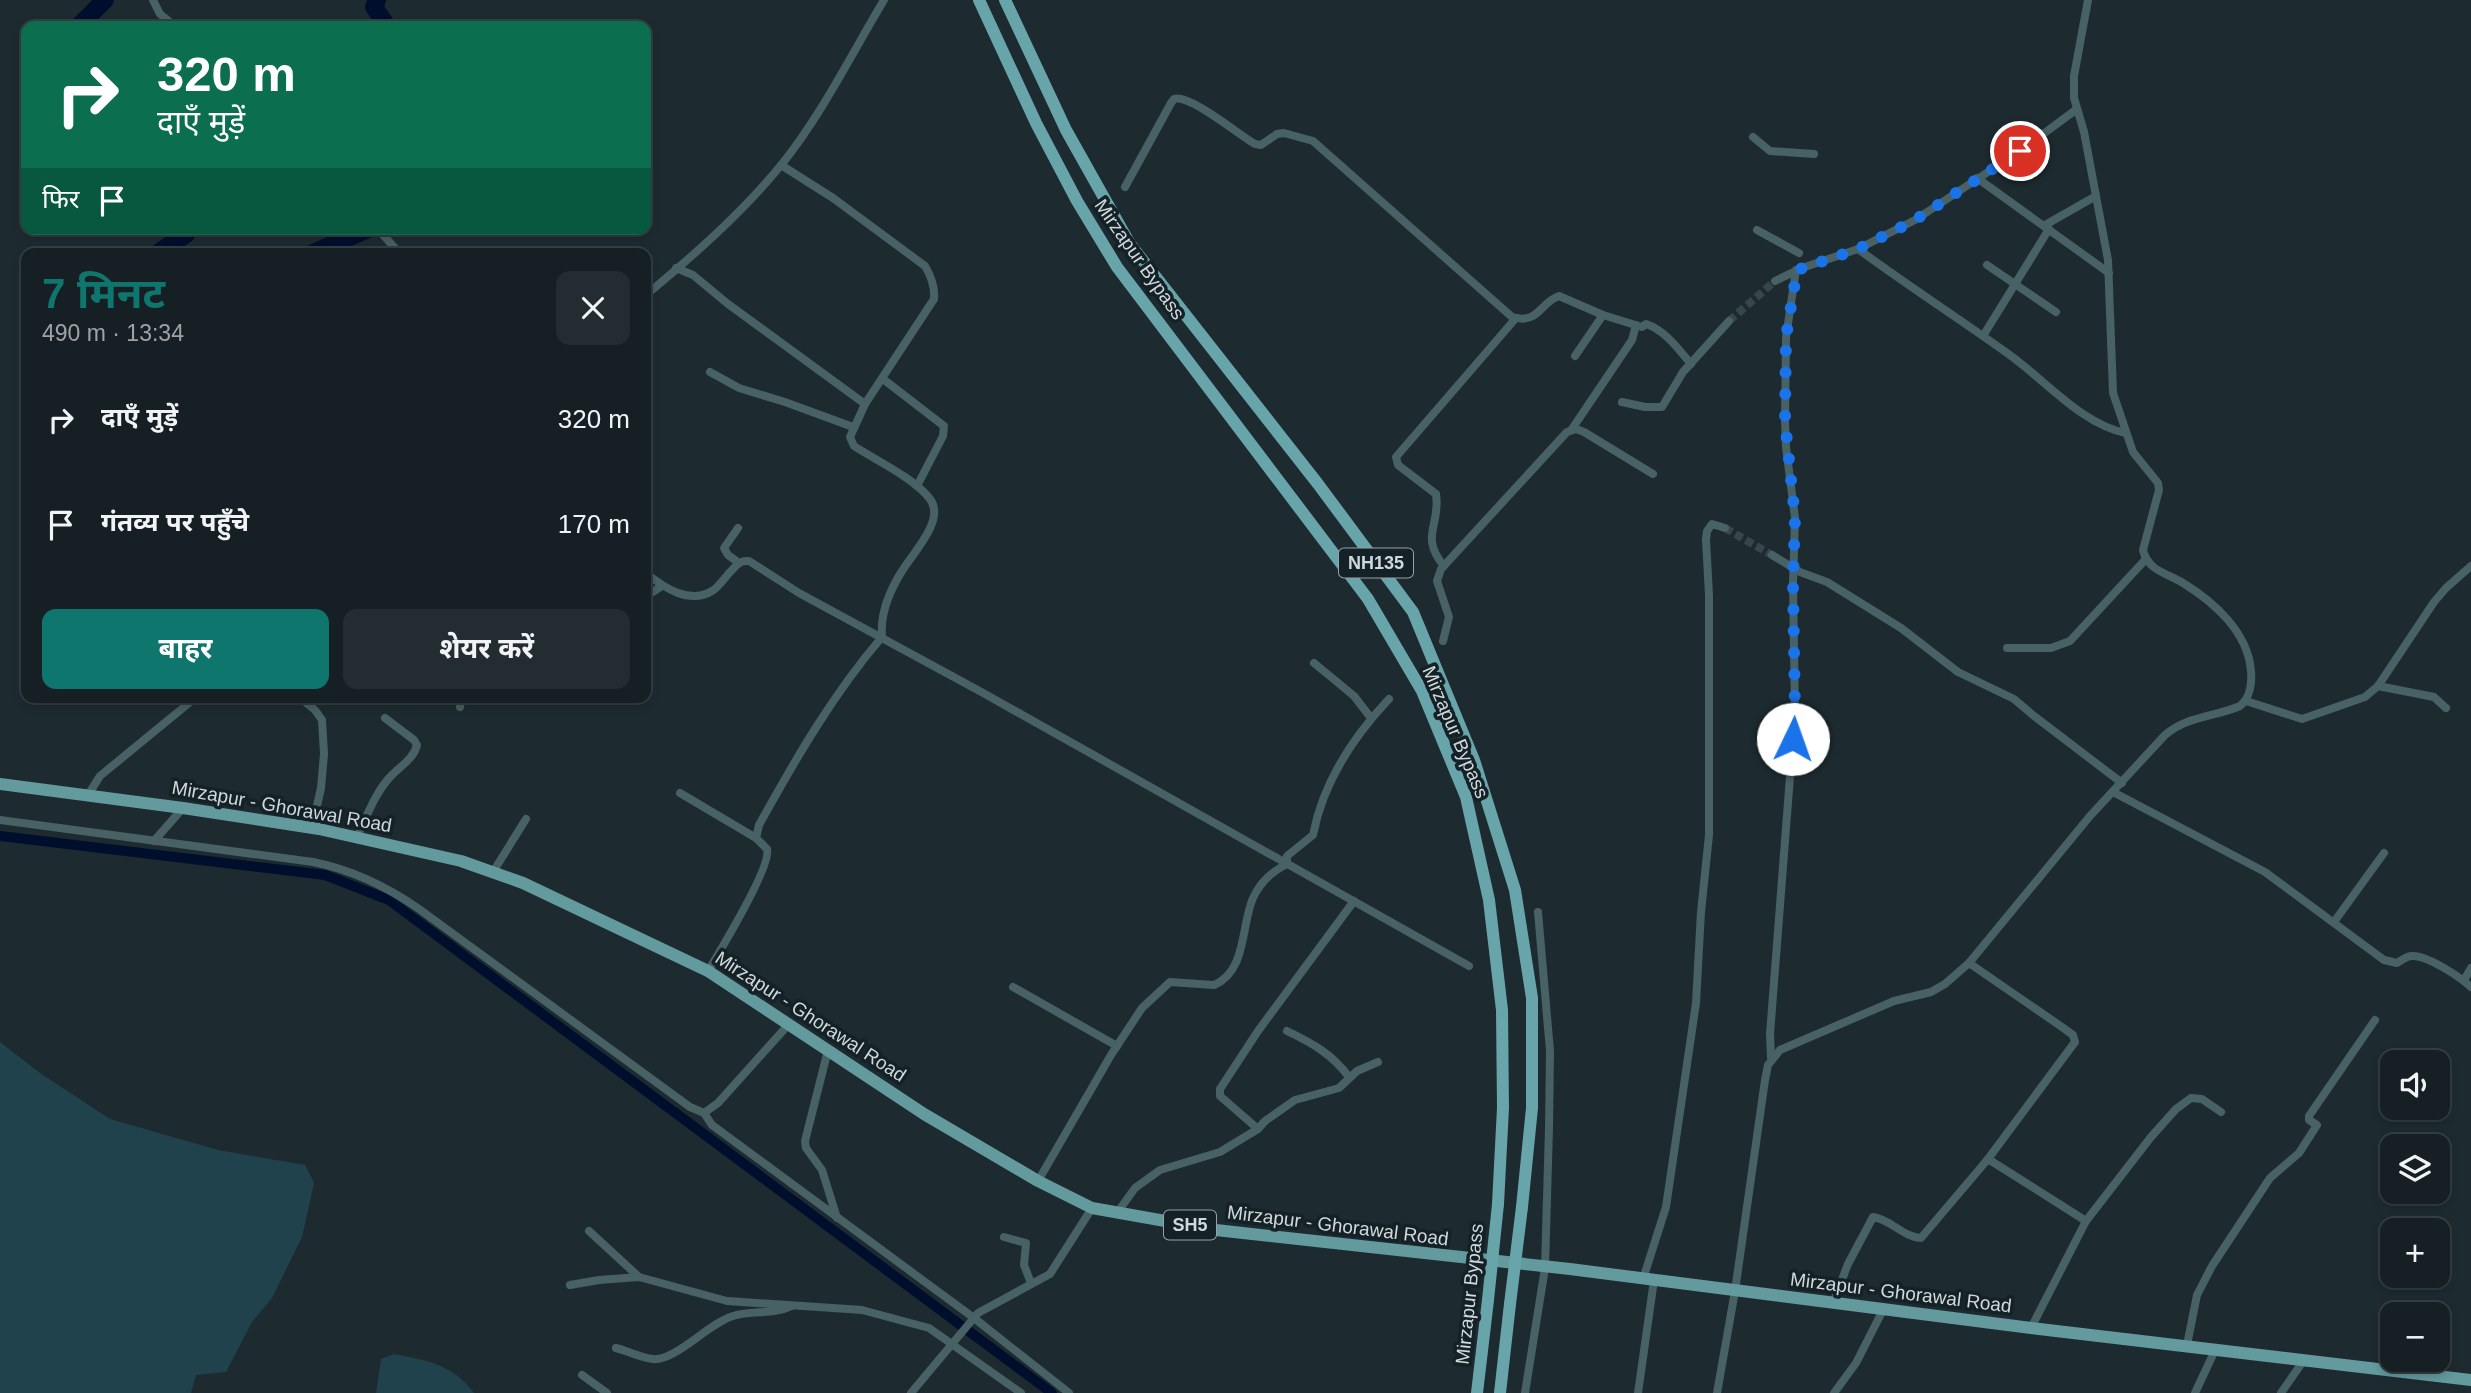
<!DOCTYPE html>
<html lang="hi">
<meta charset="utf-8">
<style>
:root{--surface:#162024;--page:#232d31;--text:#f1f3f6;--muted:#9ea3a6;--line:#353e41;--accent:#0f766e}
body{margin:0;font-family:Arial,"Noto Sans Devanagari",sans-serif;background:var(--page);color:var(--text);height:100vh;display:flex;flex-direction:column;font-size:26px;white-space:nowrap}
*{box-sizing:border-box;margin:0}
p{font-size:23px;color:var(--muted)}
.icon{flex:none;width:38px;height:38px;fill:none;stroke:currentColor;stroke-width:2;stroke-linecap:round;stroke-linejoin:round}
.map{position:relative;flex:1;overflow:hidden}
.details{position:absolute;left:21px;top:248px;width:630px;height:455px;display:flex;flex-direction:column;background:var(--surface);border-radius:14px;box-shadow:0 4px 10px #0003,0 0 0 2px var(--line)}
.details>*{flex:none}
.guide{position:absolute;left:21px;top:21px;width:630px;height:214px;border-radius:14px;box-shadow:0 4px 10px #0003,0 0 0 2px var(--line);background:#0b6e4f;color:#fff;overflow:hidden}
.buttons{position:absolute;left:2380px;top:1050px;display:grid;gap:14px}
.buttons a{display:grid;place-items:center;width:70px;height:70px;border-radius:14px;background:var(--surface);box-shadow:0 4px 10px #0003,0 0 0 2px var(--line);font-size:35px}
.pin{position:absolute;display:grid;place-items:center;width:60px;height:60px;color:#fff;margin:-30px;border:4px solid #fff;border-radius:50%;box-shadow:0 2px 7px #0007}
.me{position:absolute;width:77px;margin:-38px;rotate:3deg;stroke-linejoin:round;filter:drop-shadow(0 0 5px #0008)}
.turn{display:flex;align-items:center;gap:24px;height:147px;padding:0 21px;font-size:32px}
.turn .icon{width:91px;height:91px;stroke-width:2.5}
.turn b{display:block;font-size:49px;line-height:60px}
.then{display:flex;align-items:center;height:66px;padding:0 21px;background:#0003;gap:14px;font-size:26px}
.round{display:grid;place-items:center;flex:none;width:74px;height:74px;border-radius:14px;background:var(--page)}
.overview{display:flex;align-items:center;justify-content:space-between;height:119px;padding:0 21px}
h1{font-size:42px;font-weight:700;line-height:52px;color:var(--accent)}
.cta{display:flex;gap:14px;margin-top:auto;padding:14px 21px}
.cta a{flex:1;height:80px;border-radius:14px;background:var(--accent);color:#fff;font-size:28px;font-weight:700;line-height:80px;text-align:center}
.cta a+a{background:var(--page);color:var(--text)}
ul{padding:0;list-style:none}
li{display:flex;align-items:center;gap:21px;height:105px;padding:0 21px}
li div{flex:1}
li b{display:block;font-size:26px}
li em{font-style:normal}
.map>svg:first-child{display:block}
.green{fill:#20424c}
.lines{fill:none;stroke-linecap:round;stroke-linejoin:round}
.canal{stroke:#000e2d;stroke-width:10}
.river{stroke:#000e2d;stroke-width:18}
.minor-tunnel{stroke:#38454a;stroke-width:8;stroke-dasharray:8 4;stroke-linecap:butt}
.minor{stroke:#486164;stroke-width:8}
.primary{stroke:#639a9e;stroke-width:12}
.trunk{stroke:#68a5aa;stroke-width:12}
.trunk-bridge{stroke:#68a5aa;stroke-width:12}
.route{stroke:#1a73e8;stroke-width:12;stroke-dasharray:0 21.6}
.labels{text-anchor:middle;stroke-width:7;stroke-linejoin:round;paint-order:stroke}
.shield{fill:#142126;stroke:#98a1a5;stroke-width:2}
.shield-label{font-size:18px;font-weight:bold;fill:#d0d8db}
.street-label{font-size:19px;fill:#d0d8db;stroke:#142126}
</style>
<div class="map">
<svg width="2471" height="1393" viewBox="0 0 2471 1393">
<rect width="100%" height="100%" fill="#1d2b30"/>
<!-- green -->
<g class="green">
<polygon points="0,1042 40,1073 110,1119 218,1150 305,1165 314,1183 302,1237 272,1298 252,1322 226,1372 196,1375 191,1393 0,1393"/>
<path d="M394,1354C426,1360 454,1365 474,1393H376L381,1359Z"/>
</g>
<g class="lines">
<!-- canal -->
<polyline class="canal" points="0,836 325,875 389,900 1052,1393"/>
<!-- river -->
<g class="river">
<polyline points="377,0 374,7 387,26"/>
<polyline points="79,26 105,0"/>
<polyline points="157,254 186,234 186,229"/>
<polyline points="311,254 368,229"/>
</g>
<!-- minor-tunnel -->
<g class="minor-tunnel">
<polyline points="1729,321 1775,281"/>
<polyline points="1725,528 1772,555"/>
</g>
<!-- minor -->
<g class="minor">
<polyline points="153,0 160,14 175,26"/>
<polyline points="1753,137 1770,151 1814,154"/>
<polyline points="1977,178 2109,273"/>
<path d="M1125,187L1171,103L1174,99C1190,94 1239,135 1255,144L1261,145L1277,134L1284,133L1313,141L1512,317C1539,325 1540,302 1559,296L1603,315L1642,327L1646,324C1665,330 1679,350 1691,364"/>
<polyline points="2045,225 2096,196"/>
<polyline points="378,229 400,254"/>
<polyline points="1757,230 1799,253"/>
<path d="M1858,249C1907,285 1958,318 2007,353C2043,378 2082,425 2126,433"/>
<polyline points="1987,265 2056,312"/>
<polyline points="676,268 693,275 728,304 865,404"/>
<polyline points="1775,281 1802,268 1858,249 1915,220 2020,151 2077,109"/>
<path d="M646,295C694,255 742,213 782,164C822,114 851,55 884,0"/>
<polyline points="1983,336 2049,229"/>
<polyline points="1575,356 1603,315"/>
<polyline points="710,372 739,388 785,402 853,427"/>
<polyline points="883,379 944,426 943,436 917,486"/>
<polyline points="1622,402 1645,407 1662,407 1683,372 1729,321"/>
<polyline points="1572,429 1632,340 1636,325"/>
<polyline points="738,528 724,548 728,555 739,563"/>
<polyline points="1772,555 1800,572 1827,582 1901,628 1958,672 2014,699 2034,716 2122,783"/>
<path d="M1444,566C1419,536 1441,525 1436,494L1398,465L1396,457L1516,318"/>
<path d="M646,573C663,587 689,605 712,591C719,587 725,577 731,571C737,565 740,560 749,561L799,593L985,694L1469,966"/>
<polyline points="646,596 662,586"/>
<polyline points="1443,641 1449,617 1437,581 1441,569 1567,432 1576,429 1584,432 1653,474"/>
<polyline points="2007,648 2051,648 2070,641 2145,560"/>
<polyline points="1314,663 1354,696 1371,718"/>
<polyline points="2378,686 2434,697 2446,708"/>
<polyline points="300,698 315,710 322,720 324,754 321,788 312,828"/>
<polyline points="2246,701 2302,719 2365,697 2378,686 2434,602 2446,588 2471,566"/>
<polyline points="460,707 461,698"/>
<path d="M2113,792L2265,872L2384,960L2397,963C2401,961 2406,956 2412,956C2427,955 2460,977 2471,987"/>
<polyline points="680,793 756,838"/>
<polyline points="88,795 100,776 195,698"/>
<path d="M0,820L313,862C353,870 386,886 419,909L690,1107L704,1113L718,1103L789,1024"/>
<path d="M357,837C367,816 376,790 393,774C402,765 414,758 417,745L414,740L385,718"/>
<polyline points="154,841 183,808"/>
<polyline points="493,872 526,819"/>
<polyline points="2334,922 2384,853"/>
<polyline points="1969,963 2062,1027 2073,1035 2075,1042 1988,1159"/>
<path d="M708,971C720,951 772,866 767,849L756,838L759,825C795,760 833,694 882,637C880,614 890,590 902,571C912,554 946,520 930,499C914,478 877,461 854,446L850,437L865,404L934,299C935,287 931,276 925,266L833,198L781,165"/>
<polyline points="2464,980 2471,968"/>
<polyline points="1013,987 1117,1046"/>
<path d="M1287,1031C1312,1043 1332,1054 1349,1077"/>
<polyline points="828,1050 805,1141 806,1148 822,1170 837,1218"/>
<polyline points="1771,1057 1770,1034 1795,712 1793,583 1795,518 1786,447 1785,421 1786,337 1796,270"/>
<polyline points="704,1113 712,1125 974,1318 1069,1393"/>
<polyline points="1258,1129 1220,1096 1220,1089 1258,1031 1354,901"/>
<path d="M1038,1181L1111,1055L1142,1008L1170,982L1214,985C1247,971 1241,925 1253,898C1260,882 1271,872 1287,864V856L1313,835C1323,783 1353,737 1389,699"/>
<polyline points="1117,1213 1135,1188 1160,1170 1220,1152 1258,1129 1265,1121 1295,1100 1339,1088 1357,1071 1378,1062"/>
<polyline points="589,1231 639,1277"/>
<polyline points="1004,1237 1026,1243 1024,1265 1031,1283"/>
<polyline points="1643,1279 1666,1207 1696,1003 1701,912 1709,835 1709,595 1706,540 1707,531 1712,524 1725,528"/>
<polyline points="570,1285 599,1280 639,1277 727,1301 862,1310 929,1328 1021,1393"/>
<path d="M1833,1303L1848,1264L1873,1217C1890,1219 1903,1237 1921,1238L1988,1159L2086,1221"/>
<polyline points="2031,1328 2086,1221 2151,1137 2176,1109 2191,1098 2202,1099 2221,1112"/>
<polyline points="2187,1345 2197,1295 2212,1266 2270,1178 2299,1153 2317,1125 2309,1120 2309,1116 2375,1020"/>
<path d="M616,1348C628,1351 641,1358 653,1359C674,1362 709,1323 733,1316C753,1310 773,1315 792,1306"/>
<polyline points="582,1375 607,1393"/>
<polyline points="911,1393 978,1313 1050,1274 1092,1208"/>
<polyline points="1525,1393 1545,1268 1549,1128 1550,1051 1538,912"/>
<polyline points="1638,1393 1654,1280"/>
<path d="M1717,1393L1735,1291L1765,1080L1768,1065L1780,1050L1894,1001L1931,992L1945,984L1969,963L2090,816L2165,735C2187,716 2215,717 2240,706C2250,698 2252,683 2251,671C2248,632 2214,602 2183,583C2167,573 2148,571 2143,550L2159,490L2158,483L2133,452L2113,393L2108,260L2084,132L2074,98V76L2088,0"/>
<polyline points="1834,1393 1856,1363 1883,1310"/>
<polyline points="2195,1393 2216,1348"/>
<polyline points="2281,1393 2304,1360"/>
</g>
<!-- primary -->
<polyline class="primary" points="0,784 183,808 319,829 461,861 523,883 708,971 924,1114 1038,1181 1092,1208 1216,1230 1570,1269 2031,1328 2471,1380"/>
<!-- trunk -->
<g class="trunk">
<polyline points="979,0 1036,123 1077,201 1117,267 1368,599 1422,691 1466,797 1489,900 1502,1010 1503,1108 1498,1204"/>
<polyline points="1005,0 1066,130 1130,244 1318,484 1413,612 1474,760 1515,890 1532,998 1532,1108 1522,1207"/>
<polyline points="1477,1393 1488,1300"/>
<polyline points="1500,1393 1510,1304"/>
</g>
<!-- trunk-bridge -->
<g class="trunk-bridge">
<polyline points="1488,1300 1498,1204"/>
<polyline points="1510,1304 1522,1207"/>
</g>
</g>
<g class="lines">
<!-- route -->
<polyline class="route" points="1793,739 1795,712 1793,583 1795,518 1785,421 1786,337 1797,270 1858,249 1915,220 2020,151"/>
</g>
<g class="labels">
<!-- shield labels -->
<g class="shield">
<rect x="1339" y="548.5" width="74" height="29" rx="5"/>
<rect x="1164" y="1210.5" width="52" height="29" rx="5"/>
</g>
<g class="shield-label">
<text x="1376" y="569">NH135</text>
<text x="1190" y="1231">SH5</text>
</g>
<!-- street labels -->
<g class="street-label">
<text transform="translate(1140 259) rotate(55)" y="7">Mirzapur Bypass</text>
<text transform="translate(1456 732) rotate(67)" y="7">Mirzapur Bypass</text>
<text transform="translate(282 806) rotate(10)" y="7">Mirzapur - Ghorawal Road</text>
<text transform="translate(811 1016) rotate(33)" y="7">Mirzapur - Ghorawal Road</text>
<text transform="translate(1338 1225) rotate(7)" y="7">Mirzapur - Ghorawal Road</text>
<text transform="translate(1901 1292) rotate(7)" y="7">Mirzapur - Ghorawal Road</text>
<text transform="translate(1469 1294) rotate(-84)" y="7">Mirzapur Bypass</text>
</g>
</g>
</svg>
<div class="buttons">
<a><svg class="icon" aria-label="sound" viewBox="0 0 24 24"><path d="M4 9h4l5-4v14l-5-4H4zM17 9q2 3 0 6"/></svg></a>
<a><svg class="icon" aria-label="layers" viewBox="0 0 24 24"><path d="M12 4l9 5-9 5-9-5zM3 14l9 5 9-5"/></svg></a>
<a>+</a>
<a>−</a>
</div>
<div class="pin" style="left:2020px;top:151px;background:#d93025"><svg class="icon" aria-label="arrive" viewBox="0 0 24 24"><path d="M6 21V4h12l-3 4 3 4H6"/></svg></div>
<svg class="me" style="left:1793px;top:739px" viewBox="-20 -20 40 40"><circle r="19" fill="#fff"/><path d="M0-13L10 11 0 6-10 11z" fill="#1a73e8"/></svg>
<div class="guide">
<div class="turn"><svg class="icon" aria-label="right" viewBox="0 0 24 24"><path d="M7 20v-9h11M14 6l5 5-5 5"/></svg><div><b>320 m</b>दाएँ मुड़ें</div></div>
<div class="then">फिर<svg class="icon" aria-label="arrive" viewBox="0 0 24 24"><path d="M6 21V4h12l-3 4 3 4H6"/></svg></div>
</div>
<section class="details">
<div class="overview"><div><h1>7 मिनट</h1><p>490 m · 13:34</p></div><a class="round"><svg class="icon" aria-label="close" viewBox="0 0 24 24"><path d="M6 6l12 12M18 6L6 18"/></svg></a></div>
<ul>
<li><svg class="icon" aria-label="right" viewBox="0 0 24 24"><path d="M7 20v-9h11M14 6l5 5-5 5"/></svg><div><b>दाएँ मुड़ें</b></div><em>320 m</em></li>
<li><svg class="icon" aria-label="arrive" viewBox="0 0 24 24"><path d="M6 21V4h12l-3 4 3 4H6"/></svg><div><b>गंतव्य पर पहुँचे</b></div><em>170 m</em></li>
</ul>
<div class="cta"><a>बाहर</a><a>शेयर करें</a></div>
</section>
</div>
